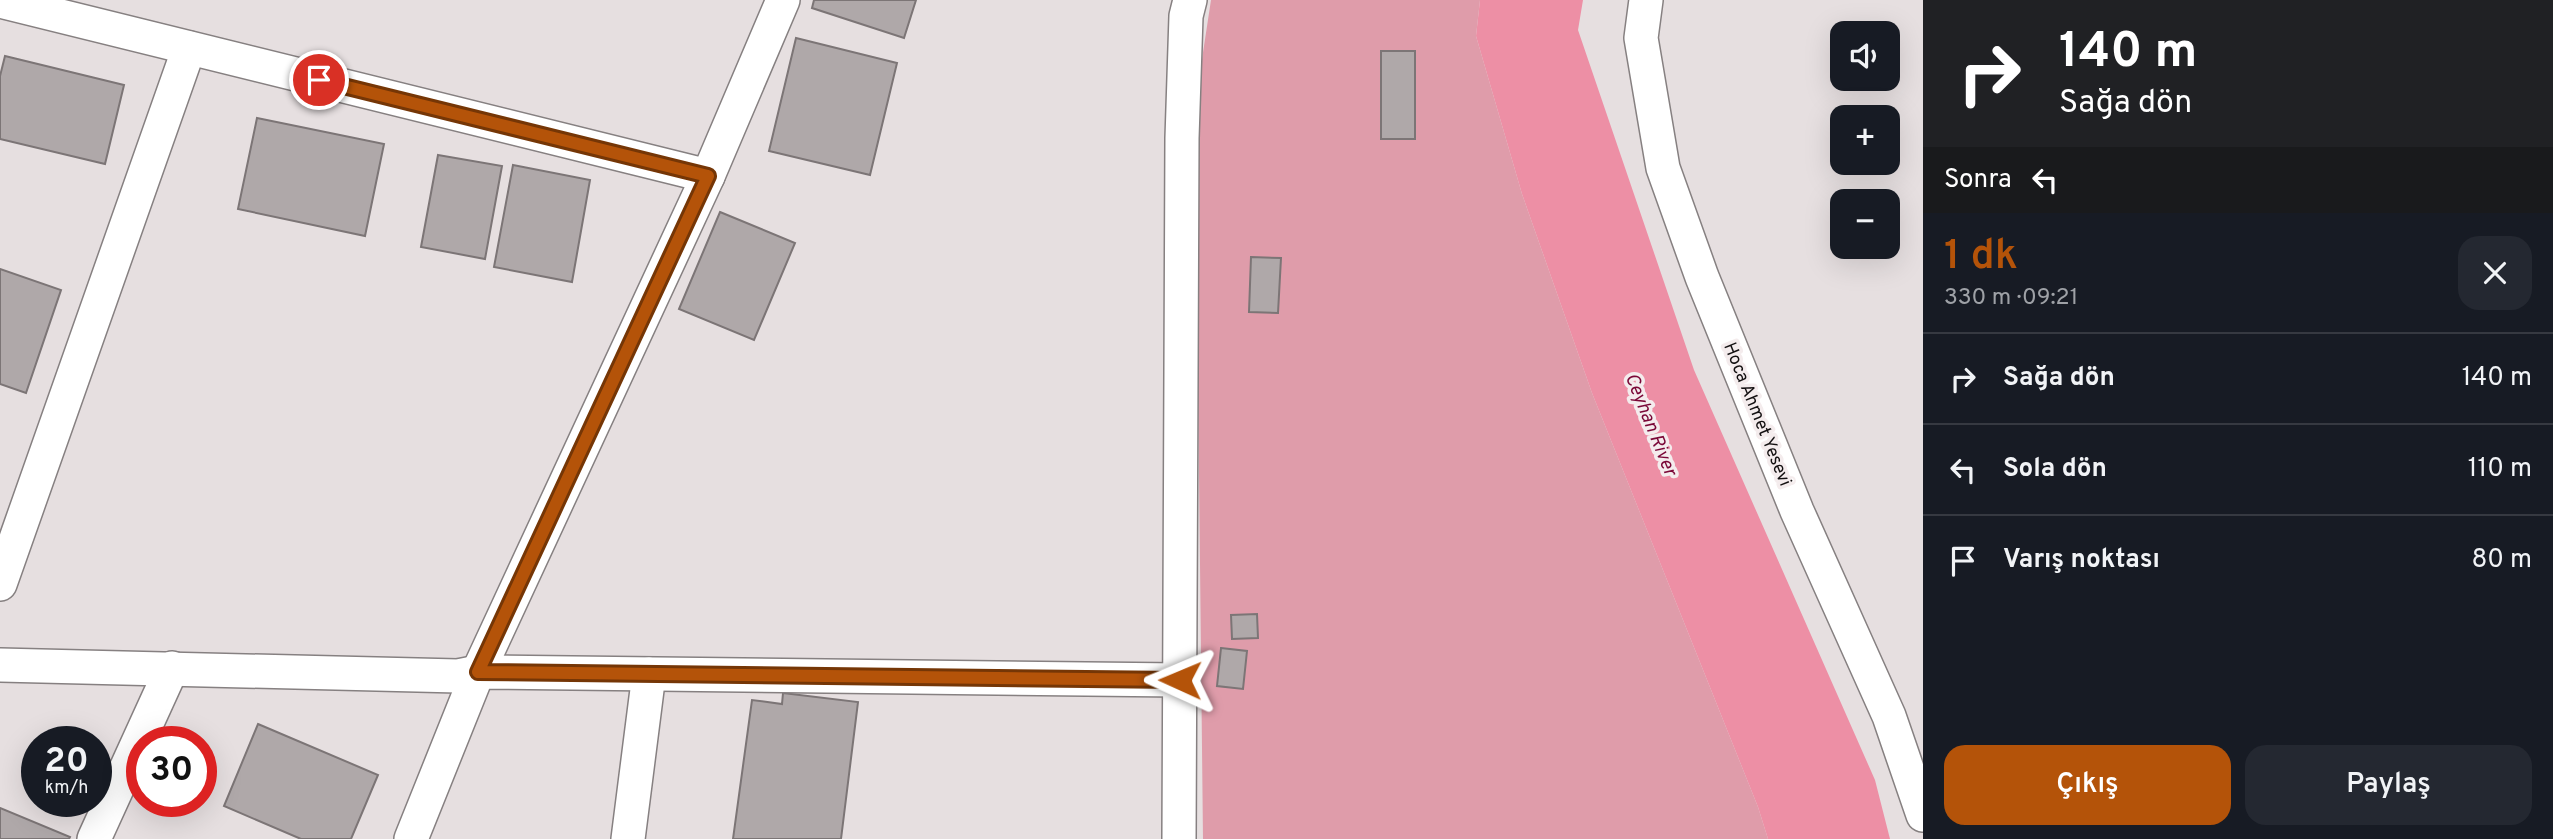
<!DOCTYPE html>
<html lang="tr">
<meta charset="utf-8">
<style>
:root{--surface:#171b24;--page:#242831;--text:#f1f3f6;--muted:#9ea1a6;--line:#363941;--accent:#b45309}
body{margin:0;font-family:Overpass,sans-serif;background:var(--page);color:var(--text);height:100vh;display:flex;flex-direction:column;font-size:26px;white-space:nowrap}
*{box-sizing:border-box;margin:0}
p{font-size:23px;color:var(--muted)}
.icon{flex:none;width:38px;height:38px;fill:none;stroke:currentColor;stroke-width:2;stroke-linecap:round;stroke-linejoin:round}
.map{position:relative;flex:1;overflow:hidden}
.details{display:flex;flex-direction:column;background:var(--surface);width:630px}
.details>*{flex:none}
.top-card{background:#202124;color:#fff;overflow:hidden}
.tools{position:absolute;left:1830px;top:21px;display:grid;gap:14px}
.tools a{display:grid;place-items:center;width:70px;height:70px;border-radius:14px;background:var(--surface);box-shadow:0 7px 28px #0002;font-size:35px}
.speed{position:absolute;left:21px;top:726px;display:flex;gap:14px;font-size:35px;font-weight:700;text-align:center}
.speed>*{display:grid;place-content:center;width:91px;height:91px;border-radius:50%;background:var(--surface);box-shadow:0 7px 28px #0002;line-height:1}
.speed small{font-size:18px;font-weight:400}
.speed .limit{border:10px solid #d22;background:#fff;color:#111}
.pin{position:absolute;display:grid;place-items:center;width:60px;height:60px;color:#fff;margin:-30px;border:4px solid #fff;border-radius:50%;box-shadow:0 2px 7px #0007}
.me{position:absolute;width:77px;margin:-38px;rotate:271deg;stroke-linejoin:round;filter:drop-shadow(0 0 5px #0008)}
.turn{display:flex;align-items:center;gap:24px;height:147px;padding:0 21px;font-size:32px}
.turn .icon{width:91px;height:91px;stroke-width:2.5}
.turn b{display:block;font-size:49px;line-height:60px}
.then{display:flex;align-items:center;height:66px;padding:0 21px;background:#0003;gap:14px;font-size:26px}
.round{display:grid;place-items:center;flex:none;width:74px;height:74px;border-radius:21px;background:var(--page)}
.head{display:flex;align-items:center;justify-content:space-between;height:119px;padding:0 21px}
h1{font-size:42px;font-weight:600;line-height:52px;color:var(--accent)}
.primary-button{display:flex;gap:14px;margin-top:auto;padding:14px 21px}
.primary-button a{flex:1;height:80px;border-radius:21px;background:var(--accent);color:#fff;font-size:28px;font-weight:600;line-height:80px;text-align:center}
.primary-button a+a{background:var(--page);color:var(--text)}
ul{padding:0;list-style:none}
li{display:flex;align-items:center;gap:21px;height:91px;padding:0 21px;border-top:2px solid var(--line)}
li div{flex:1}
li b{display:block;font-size:26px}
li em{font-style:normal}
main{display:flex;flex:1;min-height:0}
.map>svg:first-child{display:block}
.green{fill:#df9caa}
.water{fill:#ed8fa5}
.building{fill:#afa8a9;stroke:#7c7576;stroke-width:2}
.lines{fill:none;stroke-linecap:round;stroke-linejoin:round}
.minor-casing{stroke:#868081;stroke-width:36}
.minor{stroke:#fff;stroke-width:33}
.route-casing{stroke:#753606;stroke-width:18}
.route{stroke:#b45309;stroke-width:12}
.labels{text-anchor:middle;stroke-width:7;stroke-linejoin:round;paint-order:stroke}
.street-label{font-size:18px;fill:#131011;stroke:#f4eced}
.water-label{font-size:19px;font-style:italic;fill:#7a0737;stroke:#f4eced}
</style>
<main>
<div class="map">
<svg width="1923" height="839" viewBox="0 0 1923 839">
<rect width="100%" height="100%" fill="#e6dfe0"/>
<!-- green -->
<polygon class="green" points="1211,0 1480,0 1476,36 1522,194 1592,393 1758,807 1768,839 1203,839 1195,105"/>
<!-- water -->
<polygon class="water" points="1480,0 1583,0 1578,30 1694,370 1875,780 1890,839 1768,839 1758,807 1592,393 1522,194 1476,36"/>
<!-- building -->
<g class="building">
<polygon points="814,0 916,0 904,38 812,8"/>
<polygon points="796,38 897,63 870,175 769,151"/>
<rect x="1381" y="51" width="34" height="88"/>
<polygon points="5,56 124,85 105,164 0,139 0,76"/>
<polygon points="257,118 384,144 365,236 238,209"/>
<polygon points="438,155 502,166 485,259 421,247"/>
<polygon points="513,165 590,180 572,282 494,267"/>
<polygon points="720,212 795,243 754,340 679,309"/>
<polygon points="1251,257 1281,258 1278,313 1249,312"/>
<polygon points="0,269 61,290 26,393 0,384"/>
<polygon points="1257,614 1258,638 1232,639 1231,615"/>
<polygon points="1221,648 1247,651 1243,689 1217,686"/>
<polygon points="783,693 858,702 841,839 733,839 752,700 782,704"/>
<polygon points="258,724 378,775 351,839 301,839 224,806"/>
<polygon points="0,808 70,837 69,839 0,839"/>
</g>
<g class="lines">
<!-- minor casing -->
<g class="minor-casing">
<g id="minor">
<polyline points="1646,0 1641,38 1663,168 1702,277 1797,511 1889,716 1923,815"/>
<polyline points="0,1 708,176"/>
<polyline points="0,584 189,48"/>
<polyline points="0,665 458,676 478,672 1180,680"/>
<polyline points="94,839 172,668"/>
<polyline points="411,839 478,672 708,176 783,0"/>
<polyline points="628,839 649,674"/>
<polyline points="1179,839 1182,138 1186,16 1190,0"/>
</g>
</g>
<!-- minor -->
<use href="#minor" class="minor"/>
</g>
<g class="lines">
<!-- route casing -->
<g class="route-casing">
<polyline id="route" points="319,80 708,176 478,672 1180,680"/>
</g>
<!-- route -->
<use href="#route" class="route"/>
</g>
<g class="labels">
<!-- street labels -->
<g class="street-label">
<text transform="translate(1758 414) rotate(68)" y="6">Hoca Ahmet Yesevi</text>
</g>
<!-- water labels -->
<g class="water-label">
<text transform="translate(1652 424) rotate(68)" y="7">Ceyhan River</text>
</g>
</g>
</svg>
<div class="tools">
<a><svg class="icon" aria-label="sound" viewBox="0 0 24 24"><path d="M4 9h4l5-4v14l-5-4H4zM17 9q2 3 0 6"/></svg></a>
<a>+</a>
<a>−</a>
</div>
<div class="speed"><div>20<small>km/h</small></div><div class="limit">30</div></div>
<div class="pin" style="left:319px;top:80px;background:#d93025"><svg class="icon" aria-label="arrive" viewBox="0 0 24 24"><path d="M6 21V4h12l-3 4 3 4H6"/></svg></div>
<svg class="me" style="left:1180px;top:680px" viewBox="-20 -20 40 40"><path d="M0-17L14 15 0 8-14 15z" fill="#b45309" stroke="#fff" stroke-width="4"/></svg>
</div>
<section class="details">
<div class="top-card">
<div class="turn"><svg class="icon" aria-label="right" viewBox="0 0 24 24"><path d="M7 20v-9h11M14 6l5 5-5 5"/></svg><div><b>140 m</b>Sağa dön</div></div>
<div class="then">Sonra<svg class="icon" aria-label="left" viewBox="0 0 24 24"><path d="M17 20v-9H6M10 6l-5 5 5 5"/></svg></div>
</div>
<div class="head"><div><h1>1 dk</h1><p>330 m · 09:21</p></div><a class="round"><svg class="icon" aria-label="close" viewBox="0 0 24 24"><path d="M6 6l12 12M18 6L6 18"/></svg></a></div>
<ul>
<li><svg class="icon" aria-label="right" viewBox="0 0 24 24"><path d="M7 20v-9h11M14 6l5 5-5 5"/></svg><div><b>Sağa dön</b></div><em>140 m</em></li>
<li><svg class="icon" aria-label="left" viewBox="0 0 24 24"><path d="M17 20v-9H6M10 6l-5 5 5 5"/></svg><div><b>Sola dön</b></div><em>110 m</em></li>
<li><svg class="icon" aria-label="arrive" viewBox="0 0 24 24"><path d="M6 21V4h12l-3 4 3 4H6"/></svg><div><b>Varış noktası</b></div><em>80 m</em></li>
</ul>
<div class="primary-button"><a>Çıkış</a><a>Paylaş</a></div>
</section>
</main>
